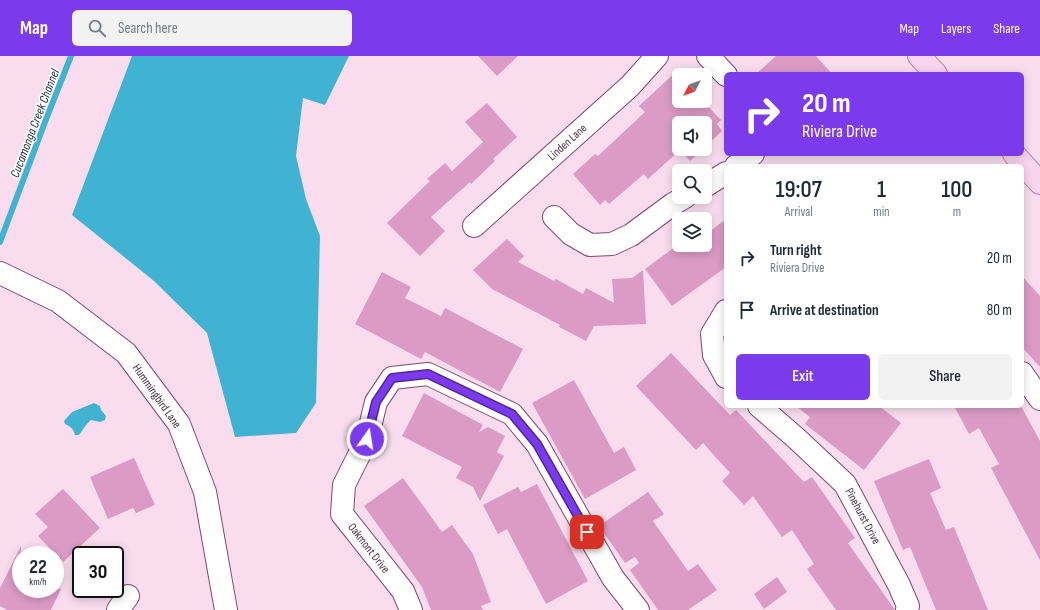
<!DOCTYPE html>
<style>
:root{--surface:#fff;--page:#f2f2f3;--text:#1f2937;--muted:#747a83;--accent:#7c3aed}
body{margin:0;font-family:"Sofia Sans Condensed",sans-serif;background:var(--page);color:var(--text);height:100vh;display:flex;flex-direction:column;font-size:15px;white-space:nowrap}
*{box-sizing:border-box;margin:0}
p{font-size:13px;color:var(--muted)}
.icon{flex:none;width:22px;height:22px;fill:none;stroke:currentColor;stroke-width:2;stroke-linecap:round;stroke-linejoin:round}
.map{position:relative;flex:1;overflow:hidden}
.drawer{position:absolute;left:724px;top:108px;width:300px;height:244px;display:flex;flex-direction:column;background:var(--surface);border-radius:6px;box-shadow:0 2px 10px #0003}
.drawer>*{flex:none}
.guide{position:absolute;left:724px;top:16px;width:300px;height:84px;border-radius:6px;box-shadow:0 2px 10px #0003;background:#7c3aed;color:#fff;overflow:hidden}
.needle{width:26px;rotate:228deg}
.controls{position:absolute;left:672px;top:12px;display:grid;gap:8px}
.controls a{display:grid;place-items:center;width:40px;height:40px;border-radius:6px;background:var(--surface);box-shadow:0 2px 10px #0003;font-size:20px}
.speed{position:absolute;left:12px;top:490px;display:flex;gap:8px;font-size:20px;font-weight:700;text-align:center}
.speed>*{display:grid;place-content:center;width:52px;height:52px;border-radius:50%;background:var(--surface);box-shadow:0 2px 10px #0003;line-height:1}
.speed small{font-size:10px;font-weight:400}
.speed .limit{border:2px solid #111;border-radius:6px;background:#fff;color:#111}
.pin{position:absolute;display:grid;place-items:center;width:34px;height:34px;color:#fff;margin:-17px;border-radius:8px;box-shadow:0 2px 6px #0006}
.me{position:absolute;width:44px;margin:-22px;rotate:13deg;stroke-linejoin:round;filter:drop-shadow(0 0 3px #0008)}
.turn{display:flex;align-items:center;gap:14px;height:84px;padding:0 12px;font-size:18px}
.turn .icon{width:52px;height:52px;stroke-width:2.5}
.turn b{display:block;font-size:28px;line-height:34px}
.eta{display:flex;justify-content:space-evenly;align-items:center;height:68px;text-align:center}
.eta b{font-size:24px;font-weight:600;line-height:28px}
.primary-button{display:flex;gap:8px;margin-top:auto;padding:8px 12px}
.primary-button a{flex:1;height:46px;border-radius:6px;background:var(--accent);color:#fff;font-size:16px;font-weight:600;line-height:46px;text-align:center}
.primary-button a+a{background:var(--page);color:var(--text)}
ul{padding:0;list-style:none}
li{display:flex;align-items:center;gap:12px;height:52px;padding:0 12px}
li div{flex:1}
li b{display:block;font-size:15px}
li em{font-style:normal}
header{display:flex;align-items:center;gap:24px;box-sizing:border-box;height:56px;padding:0 20px;background:var(--accent);color:#fff}
header strong{font-size:19px}
nav{display:flex;gap:22px;margin-inline-start:auto;font-size:14px}
.search{width:280px;height:36px;background:var(--page);display:flex;align-items:center;gap:10px;box-sizing:border-box;padding:0 14px;border-radius:6px;color:var(--muted);font-size:15px}
.map>svg:first-child{display:block}
.water{fill:#40b3d2}
.lines{fill:none;stroke-linecap:round;stroke-linejoin:round}
.stream{stroke:#40b3d2;stroke-width:6}
.building{fill:#db9bc5}
.minor-casing{stroke:#81486f;stroke-width:24}
.major-casing{stroke:#ba88a9;stroke-width:24}
.minor{stroke:#fff;stroke-width:22}
.major{stroke:#fad4ed;stroke-width:22}
.route-casing{stroke:#51269a;stroke-width:10}
.route{stroke:#7c3aed;stroke-width:7}
.labels{text-anchor:middle;stroke-width:3;stroke-linejoin:round;paint-order:stroke}
.street-label{font-size:12px;fill:#4a3041;stroke:#fff}
.water-label{font-size:13px;font-style:italic;fill:#152e35;stroke:#fff}
</style>
<header>
<strong>Map</strong>
<div class="search"><svg class="icon" aria-label="search" viewBox="0 0 24 24"><circle cx="10" cy="10" r="6"/><path d="M15 15l6 6"/></svg>Search here</div>
<nav><a>Map</a><a>Layers</a><a>Share</a></nav>
</header>
<div class="map">
<svg width="1040" height="554" viewBox="0 0 1040 554">
<rect width="100%" height="100%" fill="#f9ddee"/>
<!-- water -->
<g class="water">
<polygon points="132,0 349,0 325,49 303,42 296,100 306,143 320,180 316,347 296,377 235,381 207,277 154,225 72,159"/>
<path d="M94,347L100,350L101,354L106,360L105,364L100,366L91,364C85,369 83,374 79,379H75C73,372 71,371 65,368L64,365L72,356Z"/>
</g>
<g class="lines">
<!-- stream -->
<polyline class="stream" points="0,186 45,66 71,0"/>
</g>
<!-- building -->
<g class="building">
<polygon points="478,0 518,0 497,20"/>
<polygon points="776,0 816,0 832,18 756,18"/>
<polygon points="679,13 679,45 703,45 721,64 717,68 722,75 705,91 705,67 679,67 679,93 703,93 690,105 680,94 648,123 644,118 609,148 605,144 600,149 573,118 595,98 598,100 645,56 639,50"/>
<polygon points="487,47 517,81 493,103 495,105 471,128 470,126 431,161 445,175 420,200 387,167 430,125 427,123 445,107 452,115 483,86 465,66"/>
<polygon points="726,163 726,211 672,250 645,213 679,188 679,190 680,189 705,189 705,171 709,176"/>
<polygon points="507,183 524,200 518,206 554,225 556,223 583,238 586,232 614,247 612,223 632,222 643,214 646,268 594,270 586,285 559,271 560,269 492,233 473,214"/>
<polygon points="382,216 411,231 405,242 441,260 445,252 523,293 500,336 425,296 421,303 355,268"/>
<polygon points="1022,220 1040,240 1040,311 1022,291"/>
<polygon points="671,297 730,359 736,354 804,426 812,421 855,482 848,487 895,554 836,554 807,513 814,508 792,474 782,481 753,440 744,449 722,425 730,417 703,387 696,394 636,330"/>
<polygon points="574,324 614,397 624,391 636,414 585,443 532,347"/>
<polygon points="424,337 483,369 479,376 488,371 505,380 497,396 504,400 480,445 473,431 456,422 462,411 402,380"/>
<polygon points="796,350 879,350 901,367 864,414 805,368 810,361"/>
<polygon points="954,350 1021,350 1040,385 1040,504 991,412 999,408 979,372 969,378"/>
<polygon points="134,402 155,449 136,457 133,452 108,463 90,421"/>
<polygon points="929,403 941,432 930,437 946,474 954,471 988,554 936,554 910,491 903,494 874,425"/>
<polygon points="403,422 442,476 452,469 473,498 491,546 481,550 483,554 431,554 422,531 364,450"/>
<polygon points="537,428 588,525 546,548 507,473 498,478 483,449 518,431 521,436"/>
<polygon points="63,433 100,472 63,506 38,480 48,471 35,458"/>
<polygon points="648,436 664,458 653,465 688,515 698,508 717,534 688,554 658,554 630,514 639,507 635,501 625,507 599,470"/>
<polygon points="21,490 21,533 61,533 51,554 7,554 0,550 0,532"/>
<polygon points="777,521 787,536 764,553 754,538"/>
</g>
<g class="lines">
<!-- minor casing -->
<g class="minor-casing">
<g id="minor">
<polyline points="708,0 726,19"/>
<polyline points="736,110 753,98"/>
<polyline points="705,130 726,117"/>
<polyline points="554,161 571,178 590,189 612,188 631,179 673,148 685,141"/>
<polyline points="474,170 630,30 657,0"/>
<polyline points="0,217 58,245 126,297 179,368 205,436 226,554"/>
<polyline points="726,255 712,278 714,299 726,321"/>
<polyline points="1022,317 1040,343"/>
<polyline points="759,350 796,382 845,428 899,529 908,550 907,554"/>
<polyline points="118,554 128,540"/>
<polyline points="411,554 403,535 342,458 344,429 367,383 376,346 392,322 428,318 512,358 537,388 613,522 638,554"/>
</g>
</g>
<!-- major casing -->
<g class="major-casing">
<g id="major">
<polyline points="919,0 936,18"/>
<polyline points="1014,98 1040,127"/>
</g>
</g>
<!-- minor -->
<use href="#minor" class="minor"/>
<!-- major -->
<use href="#major" class="major"/>
</g>
<g class="lines">
<!-- route casing -->
<g class="route-casing">
<polyline id="route" points="367,383 376,346 392,322 428,318 512,358 537,388 587,476"/>
</g>
<!-- route -->
<use href="#route" class="route"/>
</g>
<g class="labels">
<!-- street labels -->
<g class="street-label">
<text transform="translate(567 86) rotate(-42)" y="4">Linden Lane</text>
<text transform="translate(157 340) rotate(55)" y="4">Hummingbird Lane</text>
<text transform="translate(863 460) rotate(62)" y="4">Pinehurst Drive</text>
<text transform="translate(369 492) rotate(52)" y="4">Oakmont Drive</text>
</g>
<!-- water labels -->
<g class="water-label">
<text transform="translate(34 67) rotate(-69)" y="5">Cucamonga Creek Channel</text>
</g>
</g>
</svg>
<div class="controls">
<a><svg class="needle" viewBox="-14 -14 28 28"><path d="M0-13l5 13h-10z" fill="#e53935"/><path d="M0 13l5-13h-10z" fill="#747a83"/></svg></a>
<a><svg class="icon" aria-label="sound" viewBox="0 0 24 24"><path d="M4 9h4l5-4v14l-5-4H4zM17 9q2 3 0 6"/></svg></a>
<a><svg class="icon" aria-label="search" viewBox="0 0 24 24"><circle cx="10" cy="10" r="6"/><path d="M15 15l6 6"/></svg></a>
<a><svg class="icon" aria-label="layers" viewBox="0 0 24 24"><path d="M12 4l9 5-9 5-9-5zM3 14l9 5 9-5"/></svg></a>
</div>
<div class="speed"><div>22<small>km/h</small></div><div class="limit">30</div></div>
<div class="pin" style="left:587px;top:476px;background:#d93025"><svg class="icon" aria-label="arrive" viewBox="0 0 24 24"><path d="M6 21V4h12l-3 4 3 4H6"/></svg></div>
<svg class="me" style="left:367px;top:383px" viewBox="-20 -20 40 40"><circle r="17" fill="#7c3aed" stroke="#fff" stroke-width="3"/><path d="M0-11L8 9 0 5-8 9z" fill="#fff"/></svg>
<div class="guide">
<div class="turn"><svg class="icon" aria-label="right" viewBox="0 0 24 24"><path d="M7 20v-9h11M14 6l5 5-5 5"/></svg><div><b>20 m</b>Riviera Drive</div></div>
</div>
<section class="drawer">
<div class="eta">
<div><b>19:07</b><p>Arrival</p></div>
<div><b>1</b><p>min</p></div>
<div><b>100</b><p>m</p></div>
</div>
<ul>
<li><svg class="icon" aria-label="right" viewBox="0 0 24 24"><path d="M7 20v-9h11M14 6l5 5-5 5"/></svg><div><b>Turn right</b><p>Riviera Drive</p></div><em>20 m</em></li>
<li><svg class="icon" aria-label="arrive" viewBox="0 0 24 24"><path d="M6 21V4h12l-3 4 3 4H6"/></svg><div><b>Arrive at destination</b></div><em>80 m</em></li>
</ul>
<div class="primary-button"><a>Exit</a><a>Share</a></div>
</section>
</div>
